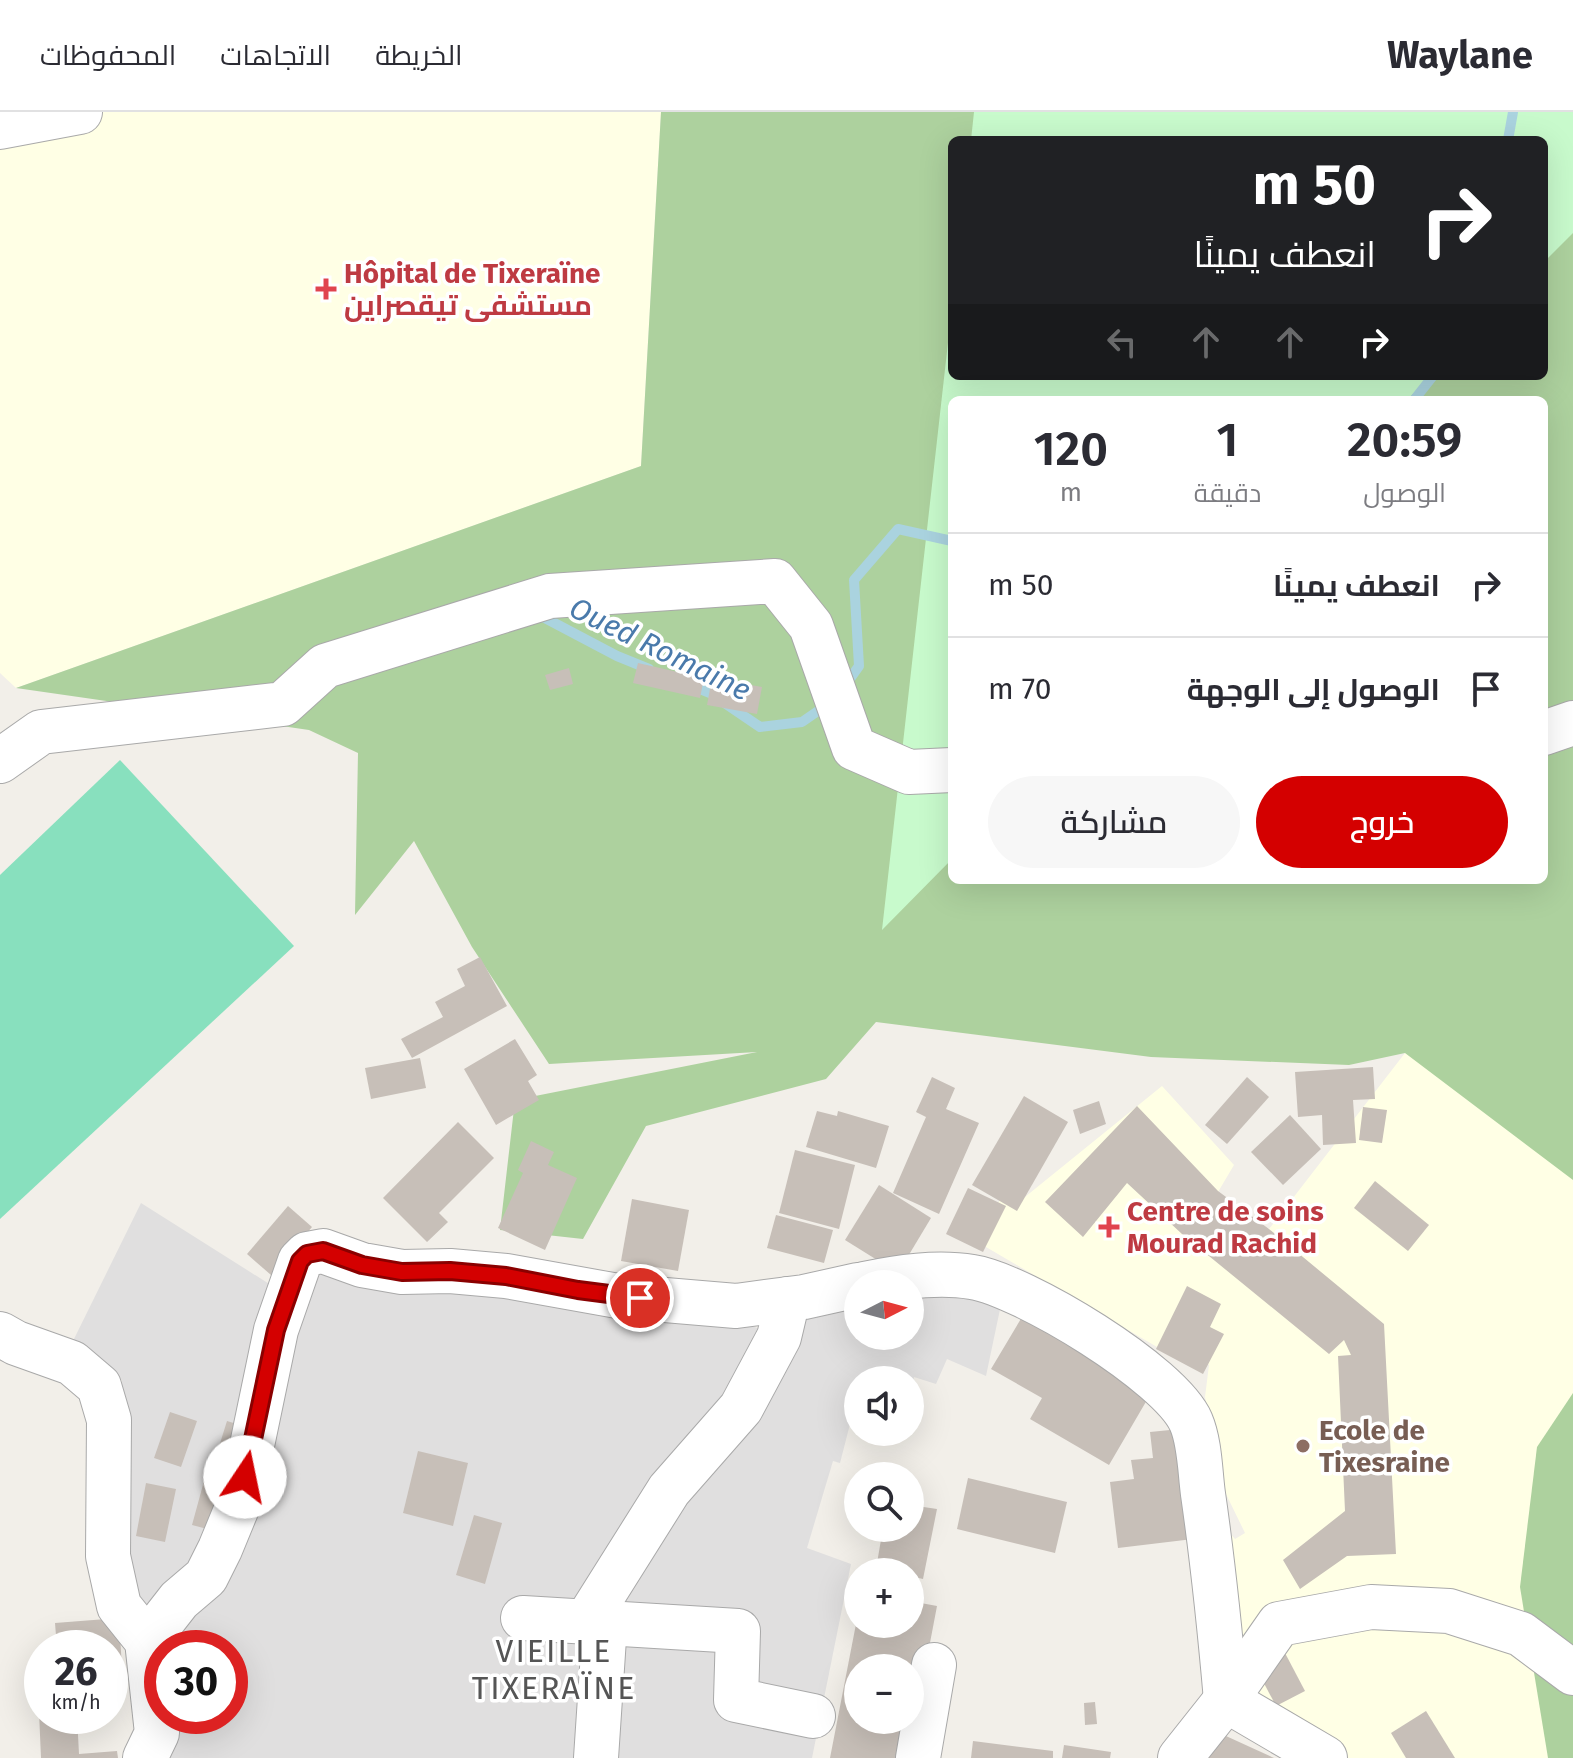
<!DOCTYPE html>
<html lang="ar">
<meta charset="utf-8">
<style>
:root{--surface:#fff;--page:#f7f7f7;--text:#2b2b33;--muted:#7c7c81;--line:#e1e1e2;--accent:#d40000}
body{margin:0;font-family:"Fira Sans",Cairo,sans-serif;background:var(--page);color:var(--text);direction:rtl;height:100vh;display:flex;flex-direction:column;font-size:30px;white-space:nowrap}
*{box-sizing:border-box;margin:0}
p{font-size:26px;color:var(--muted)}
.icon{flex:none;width:44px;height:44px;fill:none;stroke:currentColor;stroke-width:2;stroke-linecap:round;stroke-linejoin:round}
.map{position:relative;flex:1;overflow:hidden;direction:ltr}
.details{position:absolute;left:948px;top:284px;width:600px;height:488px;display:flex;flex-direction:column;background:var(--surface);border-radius:12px;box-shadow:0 8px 32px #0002;direction:rtl}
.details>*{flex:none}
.guide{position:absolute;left:948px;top:24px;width:600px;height:244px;border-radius:12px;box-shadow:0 8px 32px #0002;direction:rtl;background:#202124;color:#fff;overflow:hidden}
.needle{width:52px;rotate:84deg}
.controls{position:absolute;left:844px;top:1158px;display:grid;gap:16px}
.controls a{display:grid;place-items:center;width:80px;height:80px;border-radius:50%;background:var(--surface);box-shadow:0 8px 32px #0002;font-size:40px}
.speed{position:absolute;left:24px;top:1518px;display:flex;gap:16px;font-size:40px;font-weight:700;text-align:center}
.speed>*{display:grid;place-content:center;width:104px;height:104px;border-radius:50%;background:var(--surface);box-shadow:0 8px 32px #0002;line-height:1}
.speed small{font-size:20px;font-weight:400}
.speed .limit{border:12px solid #d22;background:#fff;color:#111}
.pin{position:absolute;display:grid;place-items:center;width:68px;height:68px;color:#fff;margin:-34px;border:4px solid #fff;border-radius:50%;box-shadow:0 2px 8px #0007}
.me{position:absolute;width:88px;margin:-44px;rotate:11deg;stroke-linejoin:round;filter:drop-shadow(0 0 6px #0008)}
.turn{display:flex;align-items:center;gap:28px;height:168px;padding:0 40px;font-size:36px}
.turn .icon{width:104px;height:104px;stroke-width:2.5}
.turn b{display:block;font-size:56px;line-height:68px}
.lanes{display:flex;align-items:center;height:76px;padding:0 40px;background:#0003;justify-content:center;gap:40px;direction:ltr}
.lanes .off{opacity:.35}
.eta{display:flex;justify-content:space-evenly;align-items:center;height:136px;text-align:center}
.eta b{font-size:48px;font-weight:600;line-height:56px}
.button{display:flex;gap:16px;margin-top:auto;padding:16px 40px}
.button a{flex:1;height:92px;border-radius:48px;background:var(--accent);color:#fff;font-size:32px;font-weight:600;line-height:92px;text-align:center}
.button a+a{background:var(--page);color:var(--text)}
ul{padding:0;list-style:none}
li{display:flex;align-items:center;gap:24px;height:104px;padding:0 40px;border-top:2px solid var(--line)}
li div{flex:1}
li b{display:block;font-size:30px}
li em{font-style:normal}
header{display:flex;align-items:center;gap:48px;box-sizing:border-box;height:112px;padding:0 40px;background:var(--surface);border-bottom:2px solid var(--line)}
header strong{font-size:38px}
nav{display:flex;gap:44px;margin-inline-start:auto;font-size:28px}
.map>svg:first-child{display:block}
.residential{fill:#e0dfdf}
.education{fill:#ffffe5}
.forest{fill:#add19e;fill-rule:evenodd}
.park{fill:#c8facc}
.pitch{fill:#88e0be}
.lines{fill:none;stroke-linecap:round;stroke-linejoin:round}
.stream{stroke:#aad3df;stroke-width:10}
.building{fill:#c7bfb8;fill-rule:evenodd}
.minor-casing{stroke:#a9a9a9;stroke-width:46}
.minor{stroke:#fff;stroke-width:44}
.route-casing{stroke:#8a0000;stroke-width:20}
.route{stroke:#d40000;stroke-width:14}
.health-dot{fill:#e0444e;stroke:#fff;stroke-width:3}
.education-dot{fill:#8d6e63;stroke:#fff;stroke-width:3}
.labels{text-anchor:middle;stroke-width:7;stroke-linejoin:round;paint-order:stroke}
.health-label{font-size:28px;font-weight:bold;fill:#be3a42;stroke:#fff;text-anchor:start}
.education-label{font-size:28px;font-weight:bold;fill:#785e54;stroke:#fff;text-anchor:start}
.water-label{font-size:30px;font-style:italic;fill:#4a7aab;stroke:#fff}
.quarter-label{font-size:32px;letter-spacing:2px;fill:#555;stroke:#fff}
</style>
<header>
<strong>Waylane</strong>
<nav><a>الخريطة</a><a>الاتجاهات</a><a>المحفوظات</a></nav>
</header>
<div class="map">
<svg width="1573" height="1646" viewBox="0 0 1573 1646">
<rect width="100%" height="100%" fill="#f2efe9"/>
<!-- residential -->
<polygon class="residential" points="141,1091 274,1175 309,1148 708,1199 769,1220 805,1192 858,1196 858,1224 910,1224 910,1172 1003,1183 986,1264 947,1247 936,1272 914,1265 910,1279 910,1268 858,1268 858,1281 840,1351 833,1349 807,1436 851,1452 812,1646 152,1646 171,1604 230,1604 230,1536 162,1536 124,1469 122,1268 73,1229"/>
<!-- education -->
<g class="education">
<polygon points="0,0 661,0 641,354 16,576 0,561"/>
<polygon points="1573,936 1573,1646 1332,1646 1306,1634 1238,1560 1226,1417 1235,1427 1245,1421 1226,1382 1205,1285 1209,1253 1199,1244 1193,1256 974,1128 1004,1082 1015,1093 1162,974 1234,1053 1218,1080 1269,1117 1405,941"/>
</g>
<!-- forest -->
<g class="forest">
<path d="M661,0H1573V1068L1405,941L1349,953L1151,945L876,910L826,967L646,1014L583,1127L500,1118L515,988L757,940L549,952L472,835L414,729L355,803L358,641L309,618L16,576L641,354ZM952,28H1544V264H952ZM952,288H1544V768H952Z"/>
<polygon points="1573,1281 1573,1646 1548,1646 1520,1475 1537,1335"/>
</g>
<!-- park -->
<g class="park">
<polygon points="974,0 1573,0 1573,121 1544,150 1544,28 971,28"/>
<polygon points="952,195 952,264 1431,264 1407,288 952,288 952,747 882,818"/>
</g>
<!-- pitch -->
<polygon class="pitch" points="120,648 294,834 0,1107 0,763"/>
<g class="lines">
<!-- stream -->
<g class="stream">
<polyline points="1508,28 1513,0"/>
<polyline points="1414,288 1433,264"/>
<polyline points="537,505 543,505 617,544 649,557"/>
<polyline points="690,573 710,581 760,615 802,610 828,592"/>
<polyline points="844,575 859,554 854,468 898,417 952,429"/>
</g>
</g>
<!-- building -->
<g class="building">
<polygon points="638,551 704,566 700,586 633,571"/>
<polygon points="569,556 573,572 550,578 545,563"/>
<polygon points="712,566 762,575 757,602 707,593"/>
<polygon points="480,845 507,894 412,946 401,927 443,905 435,890 465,874 457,857"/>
<polygon points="515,927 537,963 528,969 539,988 496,1013 464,957"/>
<polygon points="420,946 426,976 371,987 365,956"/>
<polygon points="1373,955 1375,987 1353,988 1356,1031 1323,1033 1322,1003 1298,1005 1295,960"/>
<polygon points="932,965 955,976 946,997 979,1011 939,1102 893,1081 926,1005 916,1000"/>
<polygon points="1247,965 1269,985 1227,1032 1205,1013"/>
<polygon points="1024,984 1068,1010 1017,1099 972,1073"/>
<polygon points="1099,989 1106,1012 1080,1022 1073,998"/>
<polygon points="1137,994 1218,1079 1269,1117 1384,1212 1396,1442 1347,1444 1300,1477 1283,1448 1345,1399 1338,1244 1351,1243 1344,1228 1329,1242 1182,1122 1127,1071 1083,1125 1045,1090"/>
<polygon points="1363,995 1387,998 1382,1031 1359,1028"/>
<polygon points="817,999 837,1004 838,999 889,1014 876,1056 806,1035"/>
<polygon points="1290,1003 1321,1037 1283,1073 1251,1040"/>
<polygon points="458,1010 494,1046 439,1101 448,1110 427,1130 383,1086"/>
<polygon points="531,1029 554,1040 548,1053 577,1066 545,1138 498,1116 523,1061 518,1058"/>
<polygon points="795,1038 855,1053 839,1117 779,1101"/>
<polygon points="1375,1069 1429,1113 1408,1139 1354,1096"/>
<polygon points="879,1073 931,1106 898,1161 845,1128"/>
<polygon points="968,1076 1006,1094 983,1140 946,1122"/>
<polygon points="632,1087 689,1098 678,1159 621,1149"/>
<polygon points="288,1094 312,1115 271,1163 247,1142"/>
<polygon points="776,1103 833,1118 824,1151 767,1136"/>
<polygon points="1187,1174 1221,1192 1210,1215 1224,1222 1203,1262 1156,1237"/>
<polygon points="1025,1200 1154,1276 1109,1353 1030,1307 1042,1286 991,1257"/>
<polygon points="170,1300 197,1309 181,1355 154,1346"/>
<polygon points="227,1309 247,1315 231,1363 212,1357"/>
<polygon points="1180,1317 1193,1427 1118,1436 1110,1370 1134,1367 1131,1348 1153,1346 1150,1320"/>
<polygon points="418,1339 468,1351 453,1414 403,1401"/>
<polygon points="968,1366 1067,1390 1055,1441 957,1417"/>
<polygon points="204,1369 226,1375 215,1419 192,1413"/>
<polygon points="146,1371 176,1377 165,1430 136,1424"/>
<polygon points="910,1393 937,1397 923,1467 910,1464 910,1460 876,1457 883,1416 910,1416"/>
<polygon points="474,1403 502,1411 485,1472 456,1463"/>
<path d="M910,1489L937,1494L908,1646H830L856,1512H910ZM858,1556H910V1608H858Z"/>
<polygon points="119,1506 124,1590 110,1591 110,1536 57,1536 55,1511"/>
<polygon points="1285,1541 1305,1579 1276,1594 1256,1556"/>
<polygon points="1095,1590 1097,1612 1085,1613 1084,1591"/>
<polygon points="1426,1599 1455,1646 1406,1646 1391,1621"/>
<polygon points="39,1600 42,1600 42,1604 77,1604 79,1642 117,1639 118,1646 41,1646"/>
<polygon points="1215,1619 1274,1646 1202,1646"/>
<polygon points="973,1629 1053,1639 1053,1646 971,1646"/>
<polygon points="1064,1633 1111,1640 1110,1646 1062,1646"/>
</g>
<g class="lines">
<!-- minor casing -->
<g class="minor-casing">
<g id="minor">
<polyline points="0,15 80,0"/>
<polyline points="1544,621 1573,611"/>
<polyline points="0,649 41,620 283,592 325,554 550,484 775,469 811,514 854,636 909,660 952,658"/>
<path d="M864,1172C898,1165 937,1159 972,1165C1023,1173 1170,1262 1191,1310C1200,1331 1200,1360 1203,1382C1213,1451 1220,1519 1226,1588"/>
<polyline points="0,1222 16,1231 72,1251 99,1274 109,1308 108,1444 119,1494 147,1529 157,1621 145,1646"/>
<polyline points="523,1506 738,1519 736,1588 813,1604"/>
<polyline points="586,1510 669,1378 741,1296 779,1225 788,1187"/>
<polyline points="147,1529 179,1488 206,1465 220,1437 241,1386 276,1218 300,1149 307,1142 323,1139 362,1153 402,1160 450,1159 506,1164 618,1184 736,1194 804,1185 858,1173"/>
<polyline points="1226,1588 1325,1646"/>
<polyline points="596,1646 605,1511"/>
<polyline points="918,1646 934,1553"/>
<polyline points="1180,1646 1226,1588 1279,1512 1371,1495 1449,1499 1521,1522 1573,1561"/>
</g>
</g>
<!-- minor -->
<use href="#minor" class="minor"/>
</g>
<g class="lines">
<!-- route casing -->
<g class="route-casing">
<polyline id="route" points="245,1365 276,1218 300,1149 307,1142 323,1139 362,1153 402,1160 450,1159 506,1164 578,1178 640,1186"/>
</g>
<!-- route -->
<use href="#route" class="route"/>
</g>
<!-- markers -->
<g class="health-dot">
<path d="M322 165h8v8h8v8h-8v8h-8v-8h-8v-8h8z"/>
<path d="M1105 1103h8v8h8v8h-8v8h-8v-8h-8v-8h8z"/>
</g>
<circle class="education-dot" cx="1303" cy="1334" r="8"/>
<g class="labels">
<!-- health labels -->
<g class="health-label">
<text x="344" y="171">Hôpital de Tixeraïne<tspan x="344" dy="32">مستشفى تيقصراين</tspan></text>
<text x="1127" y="1109">Centre de soins<tspan x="1127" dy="32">Mourad Rachid</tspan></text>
</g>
<!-- education labels -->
<g class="education-label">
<text x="1319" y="1328">Ecole de<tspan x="1319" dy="32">Tixesraine</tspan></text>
</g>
<!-- water labels -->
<g class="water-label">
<text transform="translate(660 537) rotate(26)" y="10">Oued Romaine</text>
</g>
<!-- quarter labels -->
<g class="quarter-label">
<text x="554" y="1550">VIEILLE<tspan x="554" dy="37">TIXERAÏNE</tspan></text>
</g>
</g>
</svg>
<div class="controls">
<a><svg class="needle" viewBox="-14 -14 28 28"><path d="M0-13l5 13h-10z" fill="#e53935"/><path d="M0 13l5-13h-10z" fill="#7c7c81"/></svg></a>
<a><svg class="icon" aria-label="sound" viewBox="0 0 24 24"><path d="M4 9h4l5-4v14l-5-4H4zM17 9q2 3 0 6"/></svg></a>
<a><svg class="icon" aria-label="search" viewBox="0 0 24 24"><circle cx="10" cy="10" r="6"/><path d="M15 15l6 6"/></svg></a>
<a>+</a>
<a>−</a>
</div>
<div class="speed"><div>26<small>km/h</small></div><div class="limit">30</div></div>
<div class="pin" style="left:640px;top:1186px;background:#d93025"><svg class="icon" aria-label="arrive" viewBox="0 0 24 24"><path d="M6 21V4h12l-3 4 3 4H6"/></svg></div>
<svg class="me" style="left:245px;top:1365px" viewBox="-20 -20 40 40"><circle r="19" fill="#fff"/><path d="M0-13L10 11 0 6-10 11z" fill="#d40000"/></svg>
<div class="guide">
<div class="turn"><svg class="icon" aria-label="right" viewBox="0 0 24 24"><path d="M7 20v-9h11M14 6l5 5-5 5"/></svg><div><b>50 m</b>انعطف يمينًا</div></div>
<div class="lanes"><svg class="icon off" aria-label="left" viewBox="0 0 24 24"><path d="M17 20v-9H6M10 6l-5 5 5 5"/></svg><svg class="icon off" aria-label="ahead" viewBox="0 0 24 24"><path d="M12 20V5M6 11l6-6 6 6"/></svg><svg class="icon off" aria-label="ahead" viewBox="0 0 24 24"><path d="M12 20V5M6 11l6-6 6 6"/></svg><svg class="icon" aria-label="right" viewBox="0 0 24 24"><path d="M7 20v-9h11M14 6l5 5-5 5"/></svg></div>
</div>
<section class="details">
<div class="eta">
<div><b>20:59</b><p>الوصول</p></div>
<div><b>1</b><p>دقيقة</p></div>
<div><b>120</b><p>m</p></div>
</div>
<ul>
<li><svg class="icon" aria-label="right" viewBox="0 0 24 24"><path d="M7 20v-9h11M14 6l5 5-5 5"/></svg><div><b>انعطف يمينًا</b></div><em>50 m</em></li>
<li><svg class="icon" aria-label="arrive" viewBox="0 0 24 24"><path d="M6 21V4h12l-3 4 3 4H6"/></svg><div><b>الوصول إلى الوجهة</b></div><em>70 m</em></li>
</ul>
<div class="button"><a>خروج</a><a>مشاركة</a></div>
</section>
</div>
